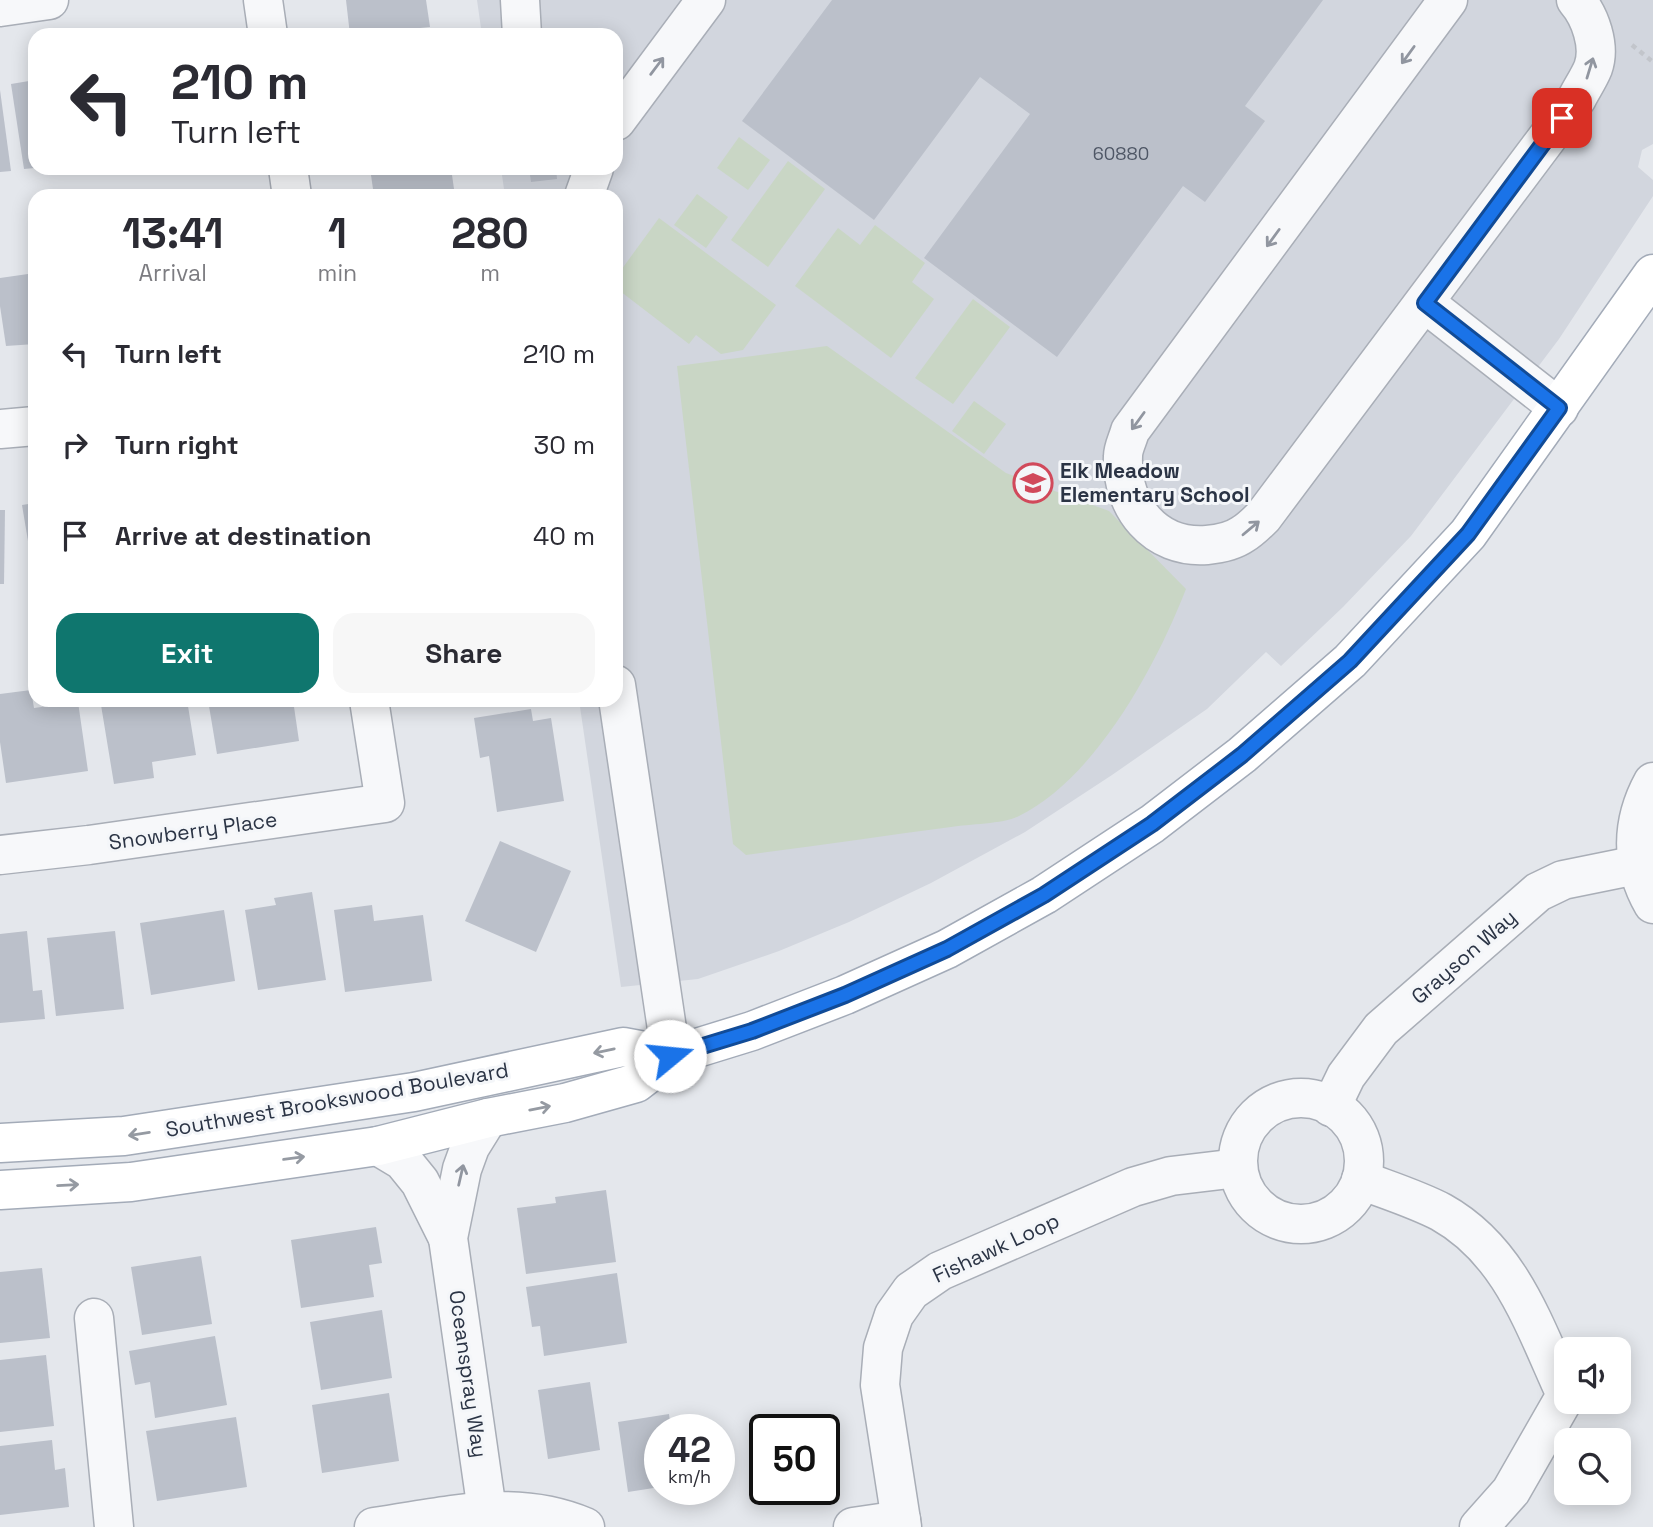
<!DOCTYPE html>
<style>
:root{--surface:#fff;--page:#f7f7f7;--text:#2b2b33;--muted:#7c7c81;--accent:#0f766e}
body{margin:0;font-family:"Space Grotesk",sans-serif;background:var(--page);color:var(--text);height:100vh;display:flex;flex-direction:column;font-size:26px;white-space:nowrap}
*{box-sizing:border-box;margin:0}
p{font-size:23px;color:var(--muted)}
.icon{flex:none;width:38px;height:38px;fill:none;stroke:currentColor;stroke-width:2;stroke-linecap:round;stroke-linejoin:round}
.map{position:relative;flex:1;overflow:hidden}
.side{position:absolute;left:28px;top:189px;width:595px;height:518px;display:flex;flex-direction:column;background:var(--surface);border-radius:21px;box-shadow:0 4px 18px #0003}
.side>*{flex:none}
.hud{position:absolute;left:28px;top:28px;width:595px;height:147px;border-radius:21px;box-shadow:0 4px 18px #0003;background:#fff;color:var(--text);overflow:hidden}
.buttons{position:absolute;left:1554px;top:1337px;display:grid;gap:14px}
.buttons a{display:grid;place-items:center;width:77px;height:77px;border-radius:14px;background:var(--surface);box-shadow:0 4px 18px #0003;font-size:35px}
.speed{position:absolute;left:644px;top:1414px;display:flex;gap:14px;font-size:35px;font-weight:700;text-align:center}
.speed>*{display:grid;place-content:center;width:91px;height:91px;border-radius:50%;background:var(--surface);box-shadow:0 4px 18px #0003;line-height:1}
.speed small{font-size:18px;font-weight:400}
.speed .limit{border:4px solid #111;border-radius:10px;background:#fff;color:#111}
.pin{position:absolute;display:grid;place-items:center;width:60px;height:60px;color:#fff;margin:-30px;border-radius:14px;box-shadow:0 4px 10px #0006}
.me{position:absolute;width:77px;margin:-38px;rotate:73deg;stroke-linejoin:round;filter:drop-shadow(0 0 5px #0008)}
.turn{display:flex;align-items:center;gap:24px;height:147px;padding:0 28px;font-size:32px}
.turn .icon{width:91px;height:91px;stroke-width:2.5}
.turn b{display:block;font-size:49px;line-height:60px}
.eta{display:flex;justify-content:space-evenly;align-items:center;height:119px;text-align:center}
.eta b{font-size:42px;font-weight:700;line-height:49px}
.cta{display:flex;gap:14px;margin-top:auto;padding:14px 28px}
.cta a{flex:1;height:80px;border-radius:21px;background:var(--accent);color:#fff;font-size:28px;font-weight:700;line-height:80px;text-align:center}
.cta a+a{background:var(--page);color:var(--text)}
ul{padding:0;list-style:none}
li{display:flex;align-items:center;gap:21px;height:91px;padding:0 28px}
li div{flex:1}
li b{display:block;font-size:26px}
li em{font-style:normal}
.map>svg:first-child{display:block}
.built{fill:#d2d6de}
.green{fill:#c9d6c5}
.building{fill:#bbc0ca}
.lines{fill:none;stroke-linecap:round;stroke-linejoin:round}
.minor-casing{stroke:#a9aeb7;stroke-width:41}
.major-casing{stroke:#a3abb8;stroke-width:41}
.path{stroke:#c2c5cb;stroke-width:4.5;stroke-dasharray:5 5;stroke-linecap:butt}
.minor{stroke:#f7f8fa;stroke-width:38}
.major{stroke:#fff;stroke-width:38}
.oneway{stroke:#9196a0}
.oneway2{stroke:#959aa2}
.route-casing{stroke:#114b97;stroke-width:18}
.route{stroke:#1a73e8;stroke-width:12}
.labels{text-anchor:middle;stroke-width:6;stroke-linejoin:round;paint-order:stroke}
.number-label{font-size:18px;fill:#4f5766}
.poi-label{font-size:21px;font-weight:bold;fill:#2b3445;stroke:#f4f6f9;text-anchor:start}
.street-label{font-size:21px;fill:#2b3445;stroke:#f4f6f9}
</style>
<div class="map">
<svg width="1653" height="1527" viewBox="0 0 1653 1527">
<rect width="100%" height="100%" fill="#e4e7ec"/>
<!-- built -->
<polygon class="built" points="477,0 1653,0 1653,144 1642,150 1638,167 1653,180 1653,196 1559,339 1411,536 1343,607 1281,666 1266,652 1207,709 1112,775 1025,832 931,883 849,922 779,951 698,979 621,987 579,700 616,700 616,196 505,196 501,168 616,168 616,35 482,35"/>
<!-- green -->
<g class="green">
<polygon points="739,137 770,160 748,190 717,168"/>
<polygon points="788,161 825,189 768,267 731,240"/>
<polygon points="697,194 728,217 706,248 674,225"/>
<polygon points="659,218 776,305 743,350 721,354 696,335 689,344 616,288 616,277"/>
<polygon points="875,225 925,263 912,282 934,299 891,358 795,286 838,228 860,245"/>
<polygon points="973,299 1010,327 953,404 915,378"/>
<path d="M827,346L1006,473L1109,511L1186,589C1156,666 1096,778 1019,816C1004,824 969,824 951,827C883,836 814,846 746,855L733,844L677,366Z"/>
<polygon points="974,401 1006,424 984,454 952,431"/>
</g>
<!-- building -->
<g class="building">
<polygon points="346,0 426,0 430,27 350,35"/>
<polygon points="832,0 1323,0 1245,106 1265,121 1205,202 1183,186 1057,357 924,258 1030,114 980,77 874,220 742,121"/>
<polygon points="35,80 35,168 24,169 11,84"/>
<polygon points="0,90 11,171 0,172"/>
<polygon points="431,168 451,168 455,196 374,196 371,175"/>
<polygon points="529,168 556,168 557,179 531,182"/>
<polygon points="35,273 35,344 6,346 0,306 0,278"/>
<polygon points="35,503 35,577 34,577 22,505"/>
<polygon points="0,510 5,510 4,584 0,584"/>
<polygon points="31,690 34,708 78,702 88,771 6,783 0,742 0,694"/>
<polygon points="130,700 187,700 196,755 152,762 154,778 114,784 101,705"/>
<polygon points="208,700 293,700 299,741 217,754"/>
<polygon points="531,709 533,721 551,718 564,801 497,812 489,756 480,758 474,718"/>
<polygon points="500,841 571,871 536,952 465,921"/>
<polygon points="312,892 326,980 258,990 245,910 276,905 274,898"/>
<polygon points="372,905 374,921 423,915 432,981 345,992 334,910"/>
<polygon points="224,910 235,981 151,995 140,923"/>
<polygon points="27,931 33,991 42,990 45,1019 0,1023 0,934"/>
<polygon points="115,931 124,1009 56,1016 47,938"/>
<polygon points="606,1190 616,1262 526,1274 517,1208 556,1203 555,1197"/>
<polygon points="376,1227 382,1263 369,1265 374,1297 301,1308 291,1240"/>
<polygon points="201,1256 212,1324 142,1335 131,1267"/>
<polygon points="42,1268 50,1338 0,1343 0,1272"/>
<polygon points="617,1273 627,1343 544,1356 540,1326 532,1327 526,1287"/>
<polygon points="382,1310 392,1378 321,1390 310,1322"/>
<polygon points="215,1336 227,1405 155,1418 150,1382 135,1385 129,1351"/>
<polygon points="46,1355 54,1426 0,1432 0,1360"/>
<polygon points="590,1382 600,1450 548,1459 538,1390"/>
<polygon points="389,1393 399,1461 322,1473 312,1405"/>
<polygon points="669,1414 671,1430 660,1430 660,1487 628,1492 618,1422"/>
<polygon points="236,1417 247,1487 157,1501 146,1431"/>
<polygon points="52,1440 55,1470 65,1468 69,1507 0,1515 0,1446"/>
</g>
<g class="lines">
<!-- minor casing -->
<g class="minor-casing">
<g id="minor">
<polyline points="263,0 268,35"/>
<polyline points="520,0 522,35"/>
<path d="M1448,0L1130,431C1128,439 1123,448 1123,456C1121,507 1155,549 1207,545C1218,544 1233,541 1243,534C1250,530 1257,523 1263,517L1577,98C1582,88 1589,78 1593,68C1601,46 1590,16 1576,0"/>
<polyline points="0,7 49,0"/>
<polyline points="616,121 706,0"/>
<polyline points="288,168 292,196"/>
<polyline points="584,196 594,168"/>
<polyline points="1425,303 1559,408"/>
<polyline points="0,429 35,426"/>
<polyline points="616,685 671,1056"/>
<path d="M1653,782C1631,822 1630,864 1653,904"/>
<polyline points="0,855 89,845 385,803 369,700"/>
<circle cx="1301" cy="1161" r="63"/>
<polyline points="1331,1107 1346,1076 1381,1029 1538,892 1563,880 1637,865"/>
<polyline points="378,1146 403,1161 420,1182 448,1238"/>
<path d="M1361,1180C1387,1190 1416,1199 1441,1212C1511,1251 1534,1326 1566,1395L1511,1491L1479,1527"/>
<polyline points="94,1318 114,1527"/>
<polyline points="487,1511 448,1238 462,1169 470,1147 488,1118"/>
<path d="M374,1527C446,1517 515,1497 585,1527"/>
<polyline points="853,1527 901,1520"/>
<polyline points="902,1527 880,1385 883,1348 894,1315 911,1291 940,1271 1133,1187 1171,1176 1238,1168"/>
</g>
</g>
<!-- major casing -->
<g class="major-casing">
<g id="major">
<polyline points="0,1143 124,1136 414,1092 623,1047 671,1056"/>
<polyline points="0,1190 131,1182 378,1146 488,1118 565,1103 636,1083 671,1056 752,1031 845,995 947,949 1044,895 1152,824 1242,755 1350,661 1468,534 1653,274"/>
</g>
</g>
<!-- path -->
<polyline class="path" points="1632,45 1653,62"/>
<!-- minor -->
<use href="#minor" class="minor"/>
<!-- major -->
<use href="#major" class="major"/>
</g>
<!-- one-way arrows -->
<defs><path id="oneway-shaft" d="M-6 0H5M1.5-3L5.5 0L1.5 3" fill="none" stroke-width="1.6" stroke-linecap="round" stroke-linejoin="round" transform="scale(1.75)"/></defs>
<g class="oneway">
<use href="#oneway-shaft" transform="translate(1408 55) rotate(126)"/>
<use href="#oneway-shaft" transform="translate(657 66) rotate(-53)"/>
<use href="#oneway-shaft" transform="translate(1590 68) rotate(-73)"/>
<use href="#oneway-shaft" transform="translate(1273 238) rotate(126)"/>
<use href="#oneway-shaft" transform="translate(1138 421) rotate(126)"/>
<use href="#oneway-shaft" transform="translate(1251 528) rotate(-40)"/>
<use href="#oneway-shaft" transform="translate(461 1175) rotate(-77)"/>
</g>
<g class="oneway2">
<use href="#oneway-shaft" transform="translate(604 1051) rotate(168)"/>
<use href="#oneway-shaft" transform="translate(540 1108) rotate(-11)"/>
<use href="#oneway-shaft" transform="translate(139 1134) rotate(171)"/>
<use href="#oneway-shaft" transform="translate(294 1158) rotate(-8)"/>
<use href="#oneway-shaft" transform="translate(68 1185) rotate(-3)"/>
</g>
<g class="lines">
<!-- route casing -->
<g class="route-casing">
<polyline id="route" points="670,1056 752,1031 845,995 947,949 1044,895 1152,824 1242,755 1350,661 1468,534 1559,408 1425,303 1562,118"/>
</g>
<!-- route -->
<use href="#route" class="route"/>
</g>
<!-- icons -->
<defs>
<g id="school-ring" transform="scale(2.0125)"><circle r="9.5" fill="#f4f6f9" stroke="#d1495b" stroke-width="1.5"/><path d="M0-5L7-2L0 1L-7-2ZM-4 1L0 2.5L4 1V4Q0 6-4 4Z" fill="#d1495b"/></g>
</defs>
<g fill-rule="evenodd">
<use href="#school-ring" x="1033" y="483"/>
</g>
<g class="labels">
<!-- number labels -->
<g class="number-label">
<text x="1121" y="160">60880</text>
</g>
<!-- poi labels -->
<g class="poi-label">
<text x="1060" y="478">Elk Meadow<tspan x="1060" dy="24">Elementary School</tspan></text>
</g>
<!-- street labels -->
<g class="street-label">
<text transform="translate(193 831) rotate(-8)" y="7">Snowberry Place</text>
<text transform="translate(1464 957) rotate(-41)" y="7">Grayson Way</text>
<text transform="translate(337 1100) rotate(-10)" y="7">Southwest Brookswood Boulevard</text>
<text transform="translate(996 1248) rotate(-25)" y="7">Fishawk Loop</text>
<text transform="translate(468 1374) rotate(82)" y="7">Oceanspray Way</text>
</g>
</g>
</svg>
<div class="buttons">
<a><svg class="icon" aria-label="sound" viewBox="0 0 24 24"><path d="M4 9h4l5-4v14l-5-4H4zM17 9q2 3 0 6"/></svg></a>
<a><svg class="icon" aria-label="search" viewBox="0 0 24 24"><circle cx="10" cy="10" r="6"/><path d="M15 15l6 6"/></svg></a>
</div>
<div class="speed"><div>42<small>km/h</small></div><div class="limit">50</div></div>
<div class="pin" style="left:1562px;top:118px;background:#d93025"><svg class="icon" aria-label="arrive" viewBox="0 0 24 24"><path d="M6 21V4h12l-3 4 3 4H6"/></svg></div>
<svg class="me" style="left:670px;top:1056px" viewBox="-20 -20 40 40"><circle r="19" fill="#fff"/><path d="M0-13L10 11 0 6-10 11z" fill="#1a73e8"/></svg>
<div class="hud">
<div class="turn"><svg class="icon" aria-label="left" viewBox="0 0 24 24"><path d="M17 20v-9H6M10 6l-5 5 5 5"/></svg><div><b>210 m</b>Turn left</div></div>
</div>
<section class="side">
<div class="eta">
<div><b>13:41</b><p>Arrival</p></div>
<div><b>1</b><p>min</p></div>
<div><b>280</b><p>m</p></div>
</div>
<ul>
<li><svg class="icon" aria-label="left" viewBox="0 0 24 24"><path d="M17 20v-9H6M10 6l-5 5 5 5"/></svg><div><b>Turn left</b></div><em>210 m</em></li>
<li><svg class="icon" aria-label="right" viewBox="0 0 24 24"><path d="M7 20v-9h11M14 6l5 5-5 5"/></svg><div><b>Turn right</b></div><em>30 m</em></li>
<li><svg class="icon" aria-label="arrive" viewBox="0 0 24 24"><path d="M6 21V4h12l-3 4 3 4H6"/></svg><div><b>Arrive at destination</b></div><em>40 m</em></li>
</ul>
<div class="cta"><a>Exit</a><a>Share</a></div>
</section>
</div>
